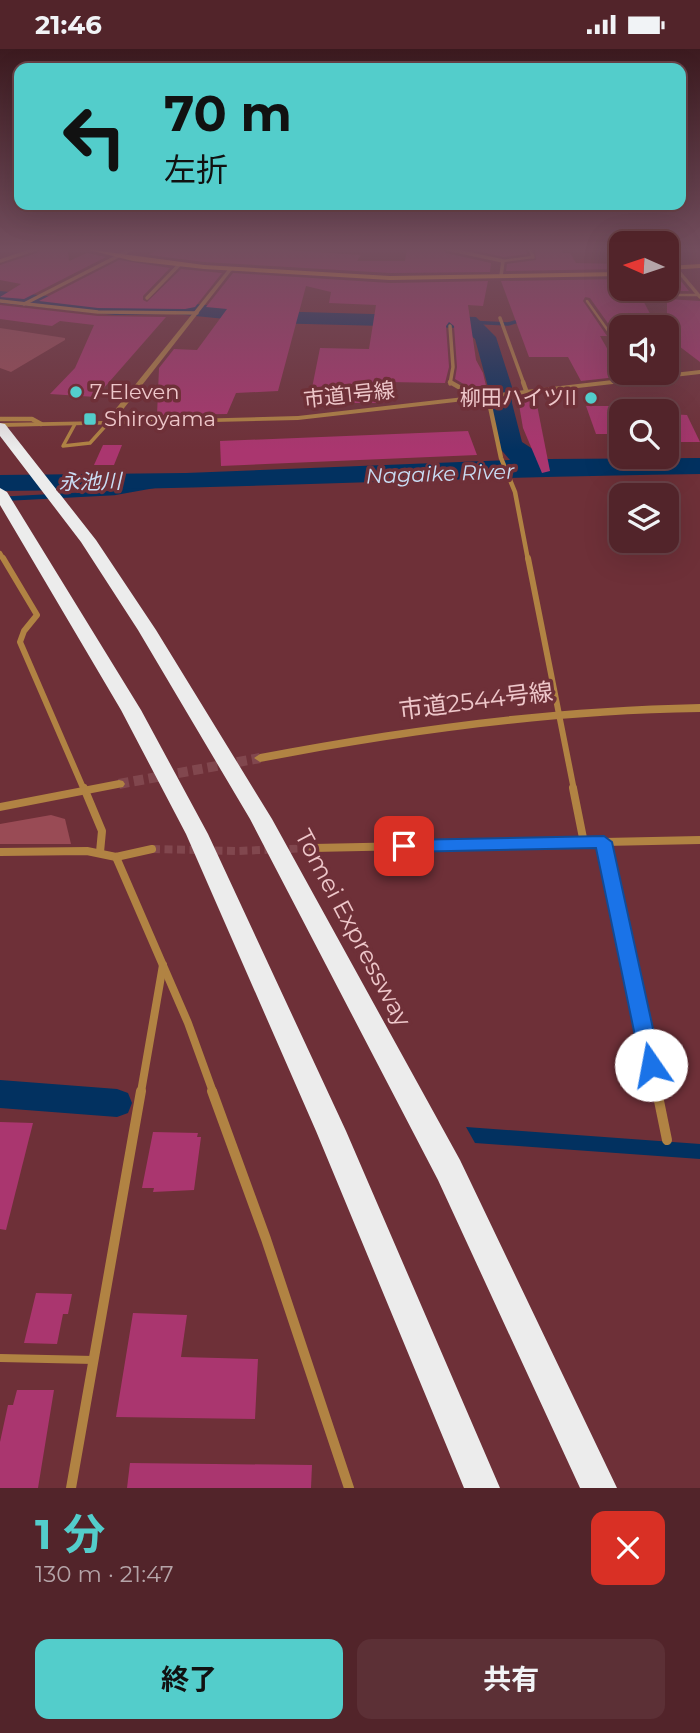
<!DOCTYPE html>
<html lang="ja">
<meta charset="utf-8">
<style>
:root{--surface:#52242a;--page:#5c3036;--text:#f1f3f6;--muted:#b5a4a8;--line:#684147;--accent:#53cdcb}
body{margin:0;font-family:Montserrat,"Noto Sans JP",sans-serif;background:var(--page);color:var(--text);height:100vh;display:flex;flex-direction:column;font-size:26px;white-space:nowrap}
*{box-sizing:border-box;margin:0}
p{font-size:23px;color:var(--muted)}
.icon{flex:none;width:38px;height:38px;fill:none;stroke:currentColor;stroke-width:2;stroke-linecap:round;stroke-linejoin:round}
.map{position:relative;height:1439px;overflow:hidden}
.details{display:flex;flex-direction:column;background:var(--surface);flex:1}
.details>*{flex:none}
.banner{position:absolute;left:14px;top:14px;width:672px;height:147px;border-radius:14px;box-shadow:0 7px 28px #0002,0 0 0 2px var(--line);background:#53cdcb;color:#111;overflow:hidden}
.needle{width:46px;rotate:273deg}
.fabs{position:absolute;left:609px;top:182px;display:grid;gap:14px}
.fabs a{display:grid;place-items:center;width:70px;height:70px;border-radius:14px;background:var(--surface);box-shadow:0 7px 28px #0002,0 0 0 2px var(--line);font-size:35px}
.pin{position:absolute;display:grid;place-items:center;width:60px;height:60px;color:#fff;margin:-30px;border-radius:14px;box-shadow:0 4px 10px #0006}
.me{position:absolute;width:77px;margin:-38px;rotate:348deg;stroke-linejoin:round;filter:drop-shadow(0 0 5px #0008)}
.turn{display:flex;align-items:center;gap:24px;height:147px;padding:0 35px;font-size:32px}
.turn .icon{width:91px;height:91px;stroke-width:2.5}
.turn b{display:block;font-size:49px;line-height:60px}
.round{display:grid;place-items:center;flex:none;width:74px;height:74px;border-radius:14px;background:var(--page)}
.headline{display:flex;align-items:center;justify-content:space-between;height:119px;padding:0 35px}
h1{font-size:42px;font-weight:700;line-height:52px;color:var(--accent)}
.action{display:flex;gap:14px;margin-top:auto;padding:14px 35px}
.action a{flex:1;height:80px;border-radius:14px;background:var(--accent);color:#111;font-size:28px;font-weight:700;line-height:80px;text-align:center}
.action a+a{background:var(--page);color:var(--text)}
.status{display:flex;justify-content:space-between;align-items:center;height:49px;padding:0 35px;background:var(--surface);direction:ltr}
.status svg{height:19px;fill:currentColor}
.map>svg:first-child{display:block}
.green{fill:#994b55}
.water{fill:#023160}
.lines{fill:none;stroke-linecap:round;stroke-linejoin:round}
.stream-far1{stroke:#023160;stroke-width:3.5}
.stream{stroke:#023160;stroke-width:4.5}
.canal{fill:#023160;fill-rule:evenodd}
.river{fill:#023160;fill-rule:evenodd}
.building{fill:#aa366f}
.minor-tunnel{stroke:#81474e;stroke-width:8;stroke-dasharray:8 4.5;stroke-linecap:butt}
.tertiary-tunnel{stroke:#81474e;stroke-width:10;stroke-dasharray:10 5;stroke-linecap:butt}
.service-far2{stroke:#b18343;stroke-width:2.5}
.service-far1{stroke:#b18343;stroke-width:3.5}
.service{stroke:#b18343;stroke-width:8}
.minor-far4{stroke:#b18343;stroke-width:3.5}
.minor-far3{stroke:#b18343;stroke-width:4.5}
.minor-far2{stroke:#b18343;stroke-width:6}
.minor-far1{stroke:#b18343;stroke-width:8}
.minor{stroke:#b18343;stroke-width:10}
.tertiary{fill:#b18343;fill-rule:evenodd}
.secondary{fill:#eca32e;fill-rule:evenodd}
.motorway{fill:#ececec;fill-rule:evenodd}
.route{fill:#1a73e8;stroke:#114b97;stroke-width:2}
.poi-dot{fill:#53cdcb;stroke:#6e3038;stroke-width:2.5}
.labels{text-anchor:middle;stroke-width:7;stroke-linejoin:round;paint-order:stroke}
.far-poi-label{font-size:21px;fill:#eec7ca;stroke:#6e3038;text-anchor:start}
.far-street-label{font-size:21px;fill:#eec7ca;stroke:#6e3038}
.far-water-label{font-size:21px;font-style:italic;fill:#c9dcf3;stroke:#6e3038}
.street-label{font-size:24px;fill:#eec7ca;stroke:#6e3038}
</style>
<div class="status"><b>21:46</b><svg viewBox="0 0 49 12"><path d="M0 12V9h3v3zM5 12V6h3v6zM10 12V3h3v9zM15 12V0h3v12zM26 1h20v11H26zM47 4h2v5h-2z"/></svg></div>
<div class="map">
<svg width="700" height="1439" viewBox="0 0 700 1439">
<rect width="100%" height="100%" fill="#6e3038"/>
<!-- green -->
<g class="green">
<polygon points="0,279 65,289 65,291 11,323 0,319"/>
<polygon points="51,766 65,770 71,795 0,795 0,775"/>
</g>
<!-- water -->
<polygon class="water" points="466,1078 700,1095 700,1110 475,1094"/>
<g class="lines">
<!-- stream-far1 -->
<polyline class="stream-far1" points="468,273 508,275 525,270"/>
<!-- stream -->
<polyline class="stream" points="0,450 114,444 181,432"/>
<!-- canal -->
<polygon class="canal" points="0,1031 117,1040 128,1044 132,1054 128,1064 117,1068 0,1059"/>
<!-- river -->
<path class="river" d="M0,242L115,254L175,253L267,262L476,268L496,288L512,338V354L522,393L548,410L700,409V425C467,428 233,440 0,442V426L186,424L510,411L496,395L488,354V338L475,290L462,279L267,274L175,265L115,266L0,254Z"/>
</g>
<!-- building -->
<g class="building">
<polygon points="40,200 68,200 69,212 87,204 106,208 24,250 0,248 21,235 0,231 0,216 37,204"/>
<polygon points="158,200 268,200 361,206 357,212 405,212 407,200 443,200 446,204 491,214 490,223 390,224 204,213 149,206"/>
<polygon points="468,200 526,200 527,205 504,208"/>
<polygon points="535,200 562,200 563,204 570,204 576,214 621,215 621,220 506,222 507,215 536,211"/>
<polygon points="119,211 170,219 143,247 143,251 147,253 181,220 222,224 195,258 185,260 98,259 39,252"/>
<polygon points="233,224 390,234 488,232 483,257 468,256 476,311 483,324 487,341 474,341 455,330 457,318 454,277 449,273 446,277 449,318 445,334 388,333 386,354 309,354 320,299 369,300 376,256 329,254 331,243 306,237 278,342 236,344 227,365 157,366 159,319 174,300 197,301 227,260 206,258"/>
<polygon points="667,226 676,226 689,242 667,242"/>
<polygon points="621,230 621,240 637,240 657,278 634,278 621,268 621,287 617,287 590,249 585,248 583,252 607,287 600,287 621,324 626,327 581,332 568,308 529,308 501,232"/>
<polygon points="667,250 700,252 700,313 667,288"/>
<polygon points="0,256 98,267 166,268 96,348 50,345 75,319 94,276 60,272 52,277 0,270"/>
<polygon points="518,350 536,351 550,422 542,424 523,379"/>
<polygon points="586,357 611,357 621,385 596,385"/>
<polygon points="667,365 687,366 700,393 667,393"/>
<polygon points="468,382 477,406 221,417 220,392"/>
<polygon points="103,396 122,396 114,416 94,416"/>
<polygon points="0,1073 33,1074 6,1181 0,1180"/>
<polygon points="153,1083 198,1084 197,1088 201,1088 194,1141 153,1143 154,1139 142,1139"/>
<polygon points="36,1244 72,1245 68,1265 63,1265 57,1295 24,1294"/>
<polygon points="133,1264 187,1266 181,1308 258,1310 255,1370 116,1368"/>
<polygon points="17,1341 54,1341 38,1439 0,1439 0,1393 8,1356 13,1356"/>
<polygon points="130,1414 312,1416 311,1439 127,1439"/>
</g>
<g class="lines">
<!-- minor-tunnel -->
<polyline class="minor-tunnel" points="152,800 238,802 313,799"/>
<!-- tertiary-tunnel -->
<polyline class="tertiary-tunnel" points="119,735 260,709"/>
<!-- service-far2 -->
<g class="service-far2">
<polyline points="503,212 533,208"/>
<polyline points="660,251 659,246 698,246"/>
<polyline points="587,252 621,300"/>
<polyline points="638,324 643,330"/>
</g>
<!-- service-far1 -->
<polyline class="service-far1" points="75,375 63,397 90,394 108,374"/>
<!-- service -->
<polyline class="service" points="0,1309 94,1311"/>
<!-- minor-far4 -->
<g class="minor-far4">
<polyline points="447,200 503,212 501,227"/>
<polyline points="530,200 533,208"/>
<polyline points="0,212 36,200"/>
<polyline points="675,218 700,248"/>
<polyline points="147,249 180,215"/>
<polyline points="0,252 98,263 197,264"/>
<polyline points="24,255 132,200"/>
<polyline points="500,269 524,335"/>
<polyline points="450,277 453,318 450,335"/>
</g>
<!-- minor-far3 -->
<g class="minor-far3">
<polyline points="450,333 478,349"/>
<polyline points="523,333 527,344"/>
<polyline points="488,348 501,409 515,443 528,511"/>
<polyline points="0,370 32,370 41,375"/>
<polyline points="0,504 4,511"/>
</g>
<!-- minor-far2 -->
<g class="minor-far2">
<polyline points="3,509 37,566 24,582 20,593 84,741"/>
<polyline points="528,509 574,741"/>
</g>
<!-- minor-far1 -->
<g class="minor-far1">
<polyline points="84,739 102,782 100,803"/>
<polyline points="573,739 584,794"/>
<polyline points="604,793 657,1043"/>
<polyline points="313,799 700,791"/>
<polyline points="0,803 87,802 116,808 152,800"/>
<polyline points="116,808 188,974 213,1043"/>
<polyline points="141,1043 163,916"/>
</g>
<!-- minor -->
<g class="minor">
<polyline points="212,1042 266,1190 349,1439"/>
<polyline points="657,1042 667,1091"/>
<polyline points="71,1439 141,1042"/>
</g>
<!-- tertiary -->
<g class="tertiary">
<polygon points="230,218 232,221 114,372 298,367 700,321 700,325 298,371 0,378 0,374 106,372"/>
<path d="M700,655V663C551,665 406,685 260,713L254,709L260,705C406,677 551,658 700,655Z"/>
<polygon points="119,731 123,732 125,735 123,738 0,762 0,754"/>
</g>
<!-- secondary -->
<g class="secondary">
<polygon points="85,200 204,216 390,227 621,223 621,227 390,231 204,220 133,212"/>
<polygon points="700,215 700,219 667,221 667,217"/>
</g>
<!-- motorway -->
<g class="motorway">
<polygon points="0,374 5,375 96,491 156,581 272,770 460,1111 617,1439 580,1439 438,1131 250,770 138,581 81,493 0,387"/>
<polygon points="0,439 7,443 141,661 208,785 346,1082 500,1439 464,1439 316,1082 186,785 121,661 0,456"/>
</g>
</g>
<!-- sky -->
<linearGradient id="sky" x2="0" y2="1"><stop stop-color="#3c1a1f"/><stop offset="0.5" stop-color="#734e5e"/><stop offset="1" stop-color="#734e5e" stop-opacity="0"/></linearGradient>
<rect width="700" height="401" fill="url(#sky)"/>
<!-- route -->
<polygon class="route" points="604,787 612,793 661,1016 658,1022 651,1025 644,1022 641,1016 596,799 404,803 395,797 404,791"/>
<!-- markers -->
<g class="poi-dot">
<circle cx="76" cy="343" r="7"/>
<circle cx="591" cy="349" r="7"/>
<rect x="83" y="363" width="14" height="14" rx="3.5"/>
</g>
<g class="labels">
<!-- far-poi labels -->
<g class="far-poi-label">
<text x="90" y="350">7-Eleven</text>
<text x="577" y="356" text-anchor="end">柳田ハイツII</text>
<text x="104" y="377">Shiroyama</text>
</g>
<!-- far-street labels -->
<g class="far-street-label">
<text transform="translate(349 346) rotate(-6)" y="7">市道1号線</text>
</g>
<!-- far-water labels -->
<g class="far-water-label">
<text transform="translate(440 425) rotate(-2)" y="7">Nagaike River</text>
<text transform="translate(90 433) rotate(-1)" y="7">永池川</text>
</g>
<!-- street labels -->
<g class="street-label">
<text transform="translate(476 652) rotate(-7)" y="8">市道2544号線</text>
<text transform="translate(353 879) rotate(62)" y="8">Tomei Expressway</text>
</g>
</g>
</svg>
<div class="fabs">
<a><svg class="needle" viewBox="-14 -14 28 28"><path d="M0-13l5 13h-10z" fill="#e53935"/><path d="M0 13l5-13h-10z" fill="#b5a4a8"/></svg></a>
<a><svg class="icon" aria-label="sound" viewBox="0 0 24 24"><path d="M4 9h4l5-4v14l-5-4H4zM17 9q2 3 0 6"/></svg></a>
<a><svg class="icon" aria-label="search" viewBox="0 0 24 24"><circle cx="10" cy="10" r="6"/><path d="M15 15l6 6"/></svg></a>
<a><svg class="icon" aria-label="layers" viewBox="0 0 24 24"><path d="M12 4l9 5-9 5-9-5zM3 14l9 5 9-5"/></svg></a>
</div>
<div class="pin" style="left:404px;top:797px;background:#d93025"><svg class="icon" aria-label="arrive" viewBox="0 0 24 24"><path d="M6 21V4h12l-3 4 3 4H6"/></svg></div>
<svg class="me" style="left:651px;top:1016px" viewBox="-20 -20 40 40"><circle r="19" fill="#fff"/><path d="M0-13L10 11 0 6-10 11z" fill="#1a73e8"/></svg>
<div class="banner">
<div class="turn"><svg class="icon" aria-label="left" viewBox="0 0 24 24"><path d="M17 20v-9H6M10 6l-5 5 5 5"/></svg><div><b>70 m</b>左折</div></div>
</div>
</div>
<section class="details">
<div class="headline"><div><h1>1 分</h1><p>130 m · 21:47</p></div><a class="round" style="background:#d93025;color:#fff"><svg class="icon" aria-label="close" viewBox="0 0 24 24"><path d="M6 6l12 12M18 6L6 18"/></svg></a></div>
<div class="action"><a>終了</a><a>共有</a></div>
</section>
